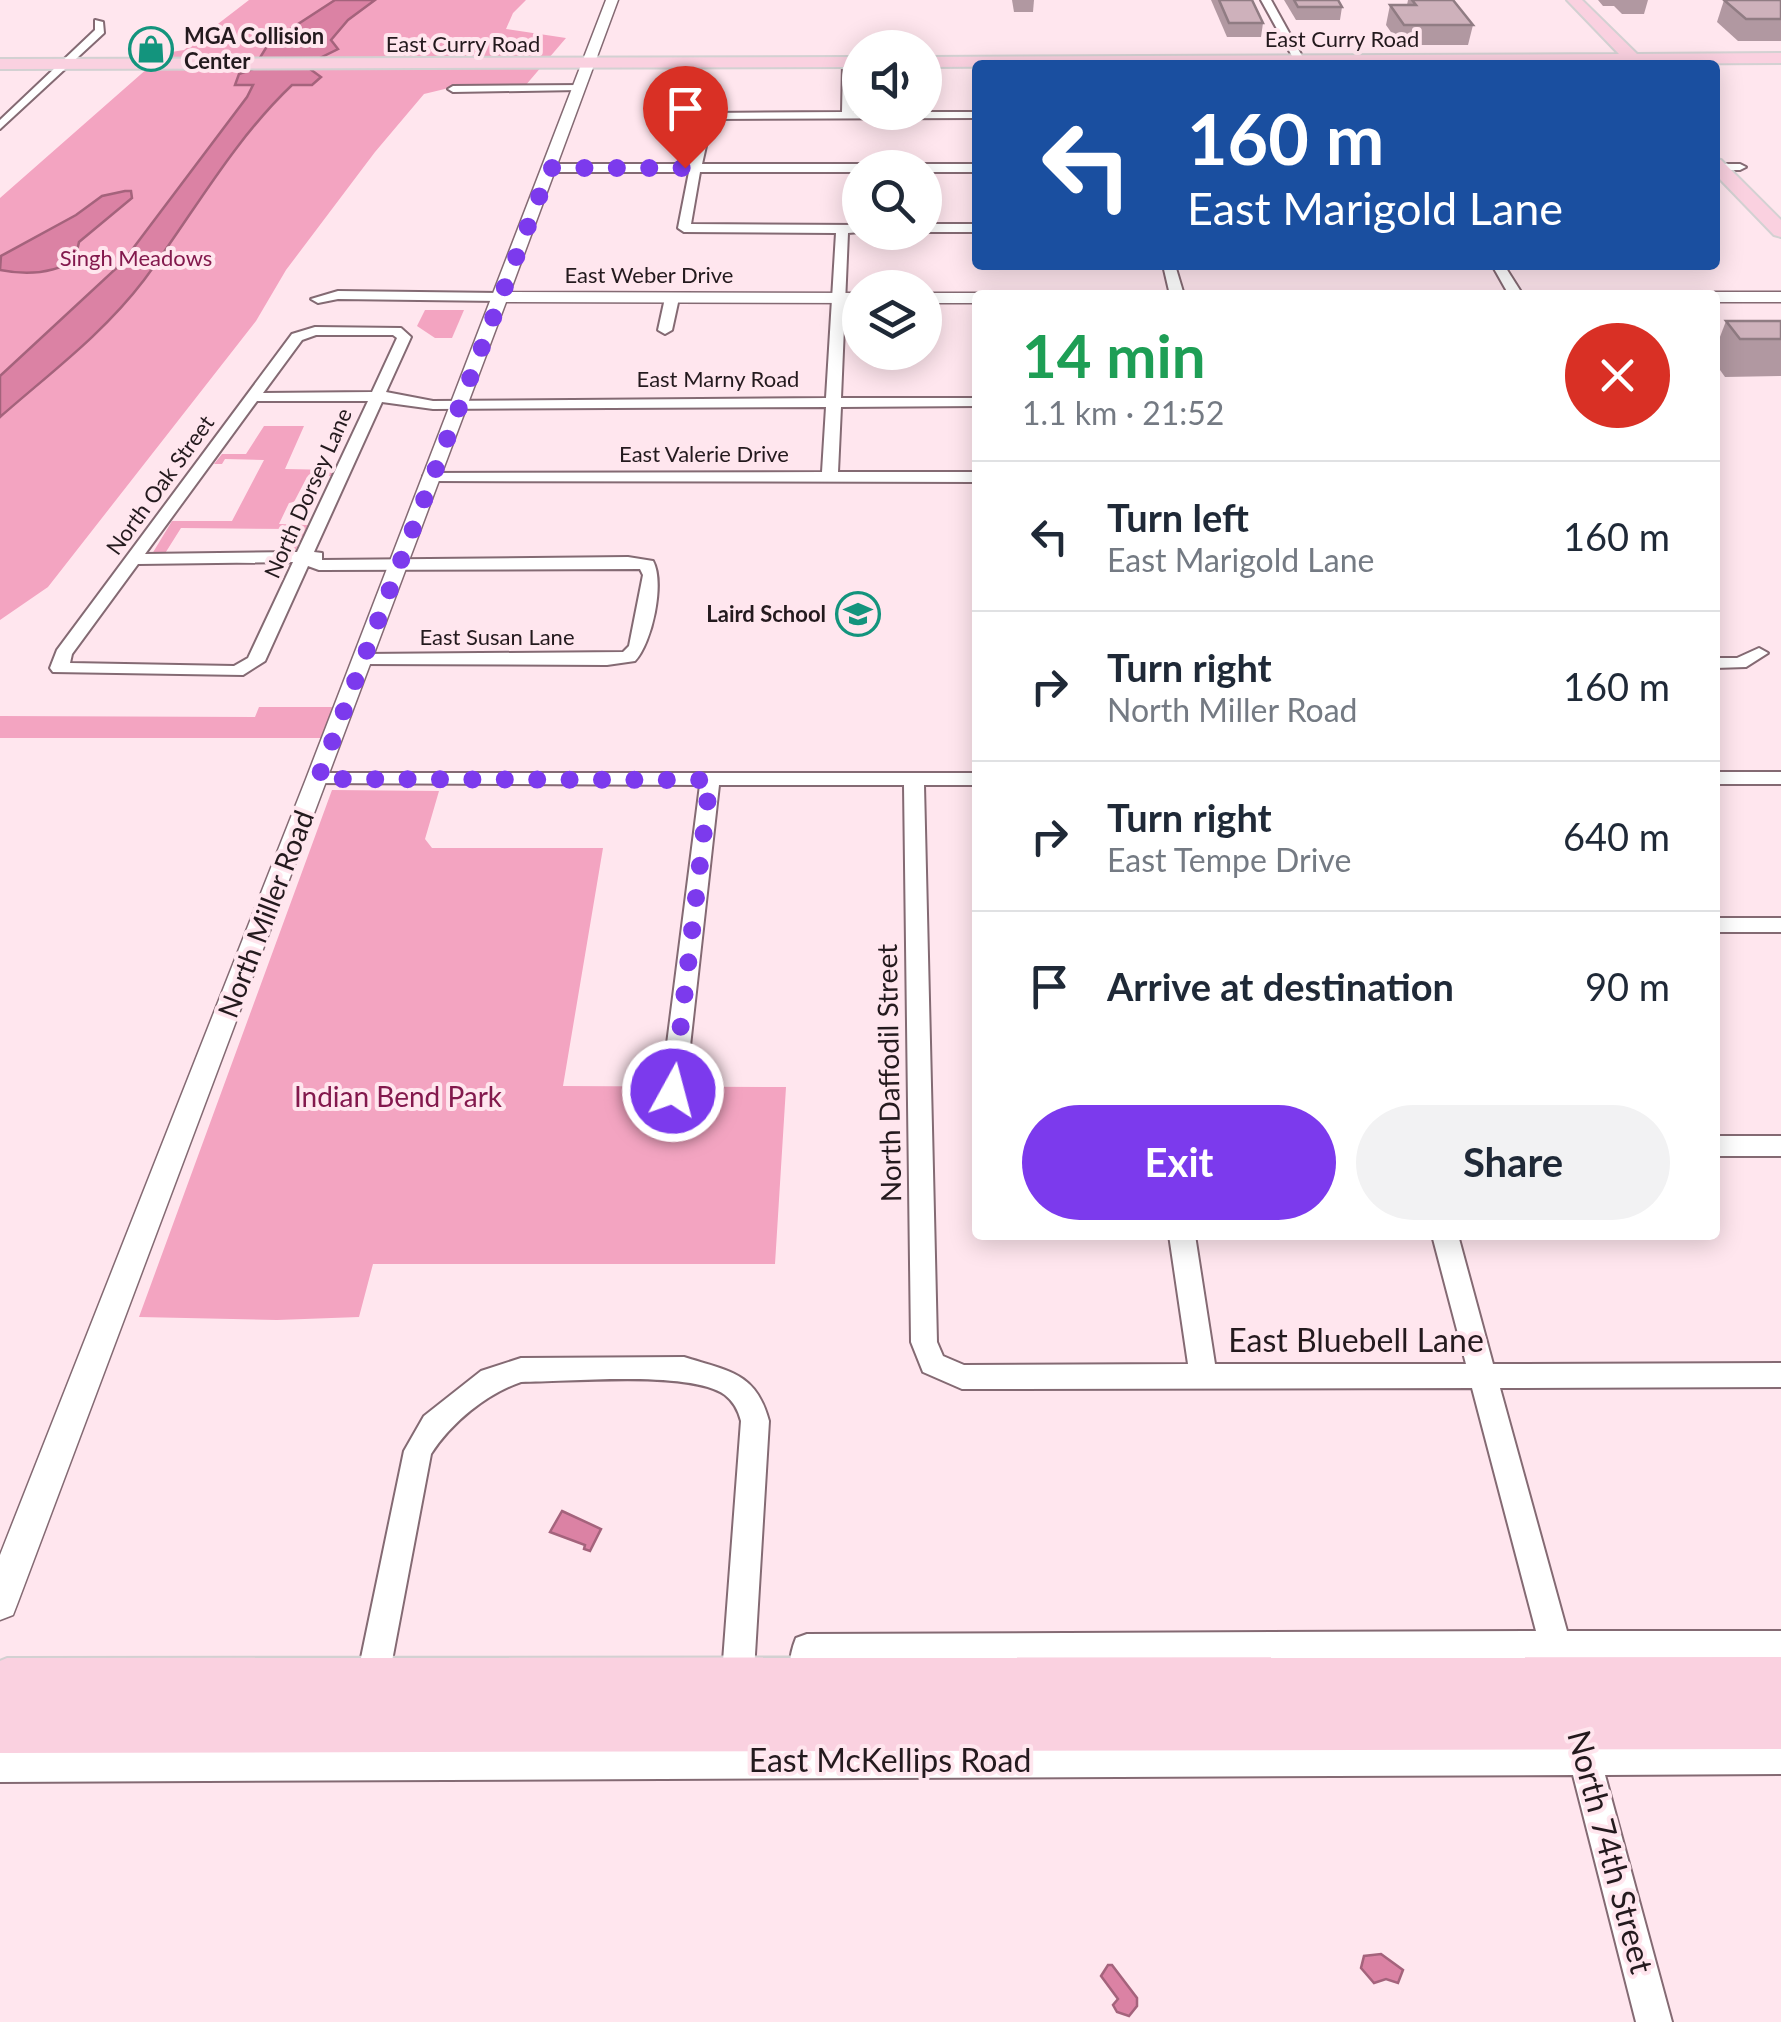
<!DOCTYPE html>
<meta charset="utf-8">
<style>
:root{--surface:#fff;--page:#f2f2f3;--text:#1f2937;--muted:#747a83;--line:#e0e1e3;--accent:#7c3aed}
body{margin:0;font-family:Lato,sans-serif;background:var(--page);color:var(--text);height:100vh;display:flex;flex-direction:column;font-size:38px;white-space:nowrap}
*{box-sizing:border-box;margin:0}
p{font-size:32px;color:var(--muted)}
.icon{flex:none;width:55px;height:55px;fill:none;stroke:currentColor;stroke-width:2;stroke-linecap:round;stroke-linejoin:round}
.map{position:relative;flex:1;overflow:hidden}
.panel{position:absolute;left:972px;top:290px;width:748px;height:950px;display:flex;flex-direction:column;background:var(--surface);border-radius:10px;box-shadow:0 5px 25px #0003}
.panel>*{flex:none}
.guide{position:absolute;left:972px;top:60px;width:748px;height:210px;border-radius:10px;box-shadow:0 5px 25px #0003;background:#1a4fa0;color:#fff;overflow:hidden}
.fabs{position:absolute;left:842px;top:30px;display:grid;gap:20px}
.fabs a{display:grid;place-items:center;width:100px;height:100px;border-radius:50%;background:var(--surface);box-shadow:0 5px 25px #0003;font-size:50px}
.pin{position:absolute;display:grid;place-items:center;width:85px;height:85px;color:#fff;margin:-102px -42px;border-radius:50% 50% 50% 0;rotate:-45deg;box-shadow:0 0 10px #0007}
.pin .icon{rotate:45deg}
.me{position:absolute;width:110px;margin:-55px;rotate:7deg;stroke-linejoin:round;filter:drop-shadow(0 0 8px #0008)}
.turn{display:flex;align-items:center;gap:35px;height:210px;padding:0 50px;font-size:45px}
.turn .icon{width:130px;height:130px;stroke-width:2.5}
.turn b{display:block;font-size:70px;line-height:85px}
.round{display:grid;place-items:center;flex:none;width:105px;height:105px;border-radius:52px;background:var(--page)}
.summary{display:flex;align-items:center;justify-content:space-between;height:170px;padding:0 50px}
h1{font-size:60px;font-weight:700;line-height:75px;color:#1e9e55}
.cta{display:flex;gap:20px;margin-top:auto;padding:20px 50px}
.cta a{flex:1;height:115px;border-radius:60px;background:var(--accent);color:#fff;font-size:40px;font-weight:700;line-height:115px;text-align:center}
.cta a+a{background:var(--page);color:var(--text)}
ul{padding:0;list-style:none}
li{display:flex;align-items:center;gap:30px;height:150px;padding:0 50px;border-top:2px solid var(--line)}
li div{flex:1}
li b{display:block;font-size:38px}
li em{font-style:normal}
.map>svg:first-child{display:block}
.green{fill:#f3a4c1}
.water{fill:#db82a4;stroke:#a4637c;stroke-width:2.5}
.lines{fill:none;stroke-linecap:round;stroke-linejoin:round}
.minor-casing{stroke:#846a73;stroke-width:4}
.tertiary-casing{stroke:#846a73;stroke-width:3}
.primary-casing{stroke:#d3d1d2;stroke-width:4}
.minor{fill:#fff;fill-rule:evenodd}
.tertiary{fill:#fff;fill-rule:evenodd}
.primary{fill:#fad1e0;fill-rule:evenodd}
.wall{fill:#b198a1}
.building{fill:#ceb1bb;stroke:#907c83;stroke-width:2.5}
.route{stroke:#7c3aed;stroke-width:18;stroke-dasharray:0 32.4}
.labels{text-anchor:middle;stroke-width:8;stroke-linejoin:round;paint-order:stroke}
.far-poi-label{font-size:22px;font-weight:bold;fill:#241a1e;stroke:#ffe6ee;text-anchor:start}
.far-street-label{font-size:22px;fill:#241a1e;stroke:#ffe6ee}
.far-park-label{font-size:22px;fill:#83194d;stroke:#ffe6ee}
.street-label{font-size:28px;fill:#241a1e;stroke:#ffe6ee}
.park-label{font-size:28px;fill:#83194d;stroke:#ffe6ee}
.near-street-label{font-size:32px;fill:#241a1e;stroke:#ffe6ee}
</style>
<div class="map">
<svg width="1781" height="2022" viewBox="0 0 1781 2022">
<rect width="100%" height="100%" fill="#ffe6ee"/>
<!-- green -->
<g class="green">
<polygon points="249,0 526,0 513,13 506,29 566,38 525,86 453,87 424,94 375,152 286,270 256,321 48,587 0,620 0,198 165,53 184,50"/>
<polygon points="425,310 464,310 452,338 435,338 417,326"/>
<polygon points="264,426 304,426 285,469 334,470 331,476 307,477 294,502 289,503 279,524 308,525 295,551 282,554 296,529 181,528 164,555 152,554 172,521 232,521 264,460 225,459 222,464 214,464 222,454 246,454"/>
<polygon points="259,707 345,707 334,738 0,738 0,716 255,717"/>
<polygon points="332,790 439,791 425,839 432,848 603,848 563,1086 786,1087 775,1264 373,1264 359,1317 277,1320 139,1317"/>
</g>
<!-- water -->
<g class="water">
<path d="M335,0H375L348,20L331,40L338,49L318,59L310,69L321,77L312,85H292C232,142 193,214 144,280C103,334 50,373 0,417V376L122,263L247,97L253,85H235L239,74L253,69L269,43Z"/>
<path d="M125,191H131L132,198L79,242L75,260C52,274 25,275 0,270L1,256L76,215L102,196Z"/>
<polygon points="562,1511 601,1529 590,1551 584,1549 585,1545 550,1532"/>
<polygon points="1381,1954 1403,1970 1398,1983 1386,1979 1374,1983 1361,1968 1364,1956"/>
<polygon points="1108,1965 1112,1965 1137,1998 1137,2006 1129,2016 1117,2012 1113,2005 1118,1999 1101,1976"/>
</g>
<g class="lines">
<!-- minor casing -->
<g class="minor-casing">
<g id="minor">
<polygon points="1261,0 1271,0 1307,65 1297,65"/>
<polygon points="95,20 103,22 104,33 0,129 0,120 95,30"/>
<path d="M848,59L853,62V112H978V118L712,119L702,164H860L865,168H860V172H700L691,224L860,225L861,232L848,233L841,398H978V406L841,407L838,472H978V482L431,481L423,476L425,473L822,472L826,407L433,409L382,402L314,552L322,553V560L628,557L653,561C665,583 652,643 635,661L607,665L363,664L354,659L363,654L623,652L629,646L643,575L640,569L319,570L308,566L265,661L243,675L53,672L50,668L57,650L292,334L315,327L401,328L411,337L386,392L433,401L826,398L836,233L684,232L678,228L689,172H550L544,168L550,164H690L698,120L709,113L842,112L843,62ZM316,335H393L397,338L372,392L263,393L302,340ZM257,401H368L297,552L145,554ZM293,562L248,658L234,666L70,663L72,654L138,564Z"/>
<polygon points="584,85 580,90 453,92 448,89 453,86"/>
<polygon points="925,164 978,164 978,172 925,172 925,168 920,168"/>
<polygon points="1715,164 1740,164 1746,167 1740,170 1715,170"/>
<rect x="925" y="224" width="53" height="8"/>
<polygon points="1163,265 1175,265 1184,295 1170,295"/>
<polygon points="1492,265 1504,265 1523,295 1509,295"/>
<polygon points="338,291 500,293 507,297 500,301 338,299 318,303 311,299"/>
<polygon points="672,294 679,298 672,330 665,334 658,330 665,298"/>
<polygon points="1759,648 1768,653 1746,667 1715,668 1715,658 1737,658"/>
<rect x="1715" y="772" width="66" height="12"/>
<path d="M318,773H978V785H924L937,1342L943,1356L964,1365L1188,1364L1169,1235H1195L1215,1364H1466L1432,1235H1458L1493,1364L1781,1363V1387L1500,1388L1567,1631H1781V1661L1571,1662L1558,1671L1545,1662L821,1664L816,1692L805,1697L794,1692C787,1675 789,1655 796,1638L807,1634L1536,1631L1472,1388L962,1389L923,1372L911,1342L904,785H719L685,1091L681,1097H665L661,1091L700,785L311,783L308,779Z"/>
<rect x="1715" y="918" width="66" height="14"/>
<rect x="1715" y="1136" width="66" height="20"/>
<path d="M684,1357C728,1371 756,1372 769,1421L753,1688L748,1699L737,1704L726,1699L721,1688L741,1421C738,1410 734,1402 725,1395C691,1370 567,1382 521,1382C486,1394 451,1423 431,1454L388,1682L383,1693L372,1698L361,1693L356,1682L404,1451L424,1416L481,1371L521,1358Z"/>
<polygon points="1581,1729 1592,1734 1596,1743 1781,1742 1781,1774 1605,1775 1672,2022 1636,2022 1573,1775 0,1782 0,1750 1566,1743 1570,1734"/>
</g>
</g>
<!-- tertiary casing -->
<g class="tertiary-casing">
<g id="tertiary">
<polygon points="606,0 618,0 510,292 860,293 860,303 506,302 18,1602 13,1615 0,1620 0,1555 306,779"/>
<polygon points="1715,292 1781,292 1781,302 1715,302 1715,295 1708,295"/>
<polygon points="925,293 978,293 984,295 978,295 978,303 925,303"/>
</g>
</g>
<!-- primary casing -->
<g class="primary-casing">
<g id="primary">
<polygon points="1567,0 1582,0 1637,54 1781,53 1781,63 925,67 925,57 1619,54"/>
<polygon points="860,57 860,67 0,69 0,59"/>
<polygon points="1715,159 1721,160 1781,220 1781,237 1774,235 1715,174"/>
<polygon points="1781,1657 1781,1749 0,1753 0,1661 7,1658"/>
</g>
</g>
<!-- minor -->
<use href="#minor" class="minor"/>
<!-- tertiary -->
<use href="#tertiary" class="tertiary"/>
<!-- primary -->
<use href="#primary" class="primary"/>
</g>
<!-- wall -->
<g class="wall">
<polygon points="1012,0 1034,0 1033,12 1014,12"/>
<polygon points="1211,0 1252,0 1263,23 1261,37 1227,37"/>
<polygon points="1284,0 1338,0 1342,7 1340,20 1296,20"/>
<polygon points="1408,0 1453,0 1473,25 1468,45 1400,45 1386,25 1390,5 1407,5"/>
<polygon points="1598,0 1648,0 1644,14 1622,14 1614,6 1603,6"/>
<polygon points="1724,0 1781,0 1781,41 1738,41 1717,22"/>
<polygon points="1726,321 1781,321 1781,376 1725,377 1715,363 1715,350"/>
</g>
<!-- building -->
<g class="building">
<polygon points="1219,0 1252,0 1263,23 1229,23"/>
<polygon points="1294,0 1338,0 1342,7 1298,7"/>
<polygon points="1412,0 1453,0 1473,25 1404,25 1390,5 1416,5"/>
<polygon points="1724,0 1781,0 1781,19 1746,19"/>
<polygon points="1726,321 1781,321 1781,339 1740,339"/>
</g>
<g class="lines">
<!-- route -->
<polyline class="route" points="673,1091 710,780 318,779 550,168 685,168"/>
</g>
<!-- icons -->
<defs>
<g id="shop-ring" transform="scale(2.25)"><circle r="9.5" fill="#ffe6ee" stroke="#13947d" stroke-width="1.5"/><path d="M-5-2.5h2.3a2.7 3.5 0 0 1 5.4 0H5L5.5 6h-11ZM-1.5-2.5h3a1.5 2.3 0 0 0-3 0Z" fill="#13947d"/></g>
<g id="school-ring" transform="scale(2.25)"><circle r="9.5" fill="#ffe6ee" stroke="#13947d" stroke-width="1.5"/><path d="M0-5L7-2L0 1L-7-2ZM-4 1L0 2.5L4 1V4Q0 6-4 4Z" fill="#13947d"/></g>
</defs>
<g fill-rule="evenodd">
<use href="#shop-ring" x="151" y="49"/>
<use href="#school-ring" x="858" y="614"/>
</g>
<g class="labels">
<!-- far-poi labels -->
<g class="far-poi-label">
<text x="184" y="44">MGA Collision<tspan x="184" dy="25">Center</tspan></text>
<text x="826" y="622" text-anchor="end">Laird School</text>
</g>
<!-- far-street labels -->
<g class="far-street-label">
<text x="1342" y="47">East Curry Road</text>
<text x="463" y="52">East Curry Road</text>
<text x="649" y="283">East Weber Drive</text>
<text x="718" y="387">East Marny Road</text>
<text x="704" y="462">East Valerie Drive</text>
<text transform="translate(160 485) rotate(-54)" y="8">North Oak Street</text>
<text transform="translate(308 493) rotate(-66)" y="8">North Dorsey Lane</text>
<text x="497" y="645">East Susan Lane</text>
</g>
<!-- far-park labels -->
<g class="far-park-label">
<text x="136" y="266">Singh Meadows</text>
</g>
<!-- street labels -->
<g class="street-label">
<text transform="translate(266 914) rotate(-69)" y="10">North Miller Road</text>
<text transform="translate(889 1073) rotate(-91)" y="10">North Daffodil Street</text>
</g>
<!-- park labels -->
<g class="park-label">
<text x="398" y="1107">Indian Bend Park</text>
</g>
<!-- near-street labels -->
<g class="near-street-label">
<text x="1356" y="1352">East Bluebell Lane</text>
<text x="890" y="1772">East McKellips Road</text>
<text transform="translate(1610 1852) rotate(75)" y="11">North 74th Street</text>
</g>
</g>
</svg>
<div class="fabs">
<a><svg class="icon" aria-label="sound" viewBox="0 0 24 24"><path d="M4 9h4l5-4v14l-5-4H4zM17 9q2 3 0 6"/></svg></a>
<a><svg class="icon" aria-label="search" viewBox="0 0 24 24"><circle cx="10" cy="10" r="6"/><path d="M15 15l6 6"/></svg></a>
<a><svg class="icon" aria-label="layers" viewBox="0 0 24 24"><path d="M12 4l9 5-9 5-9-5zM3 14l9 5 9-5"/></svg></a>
</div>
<div class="pin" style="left:685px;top:168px;background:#d93025"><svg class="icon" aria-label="arrive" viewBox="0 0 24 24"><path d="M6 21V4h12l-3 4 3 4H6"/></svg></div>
<svg class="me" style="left:673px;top:1091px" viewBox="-20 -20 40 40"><circle r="17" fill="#7c3aed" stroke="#fff" stroke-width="3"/><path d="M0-11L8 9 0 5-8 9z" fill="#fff"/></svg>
<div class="guide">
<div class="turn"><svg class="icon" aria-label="left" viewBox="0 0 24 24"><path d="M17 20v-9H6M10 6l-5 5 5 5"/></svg><div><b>160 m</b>East Marigold Lane</div></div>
</div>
<section class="panel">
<div class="summary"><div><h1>14 min</h1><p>1.1 km · 21:52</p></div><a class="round" style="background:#d93025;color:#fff"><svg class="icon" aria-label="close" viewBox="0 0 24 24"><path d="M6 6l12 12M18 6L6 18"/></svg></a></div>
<ul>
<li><svg class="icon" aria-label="left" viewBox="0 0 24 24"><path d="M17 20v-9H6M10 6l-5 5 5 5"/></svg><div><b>Turn left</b><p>East Marigold Lane</p></div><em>160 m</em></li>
<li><svg class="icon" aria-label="right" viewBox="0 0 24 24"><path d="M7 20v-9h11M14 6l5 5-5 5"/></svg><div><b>Turn right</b><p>North Miller Road</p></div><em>160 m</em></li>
<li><svg class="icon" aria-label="right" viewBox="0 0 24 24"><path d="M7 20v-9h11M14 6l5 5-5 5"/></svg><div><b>Turn right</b><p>East Tempe Drive</p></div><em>640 m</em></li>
<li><svg class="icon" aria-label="arrive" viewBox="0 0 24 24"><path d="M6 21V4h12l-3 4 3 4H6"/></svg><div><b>Arrive at destination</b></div><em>90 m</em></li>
</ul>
<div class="cta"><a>Exit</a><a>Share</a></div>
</section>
</div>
